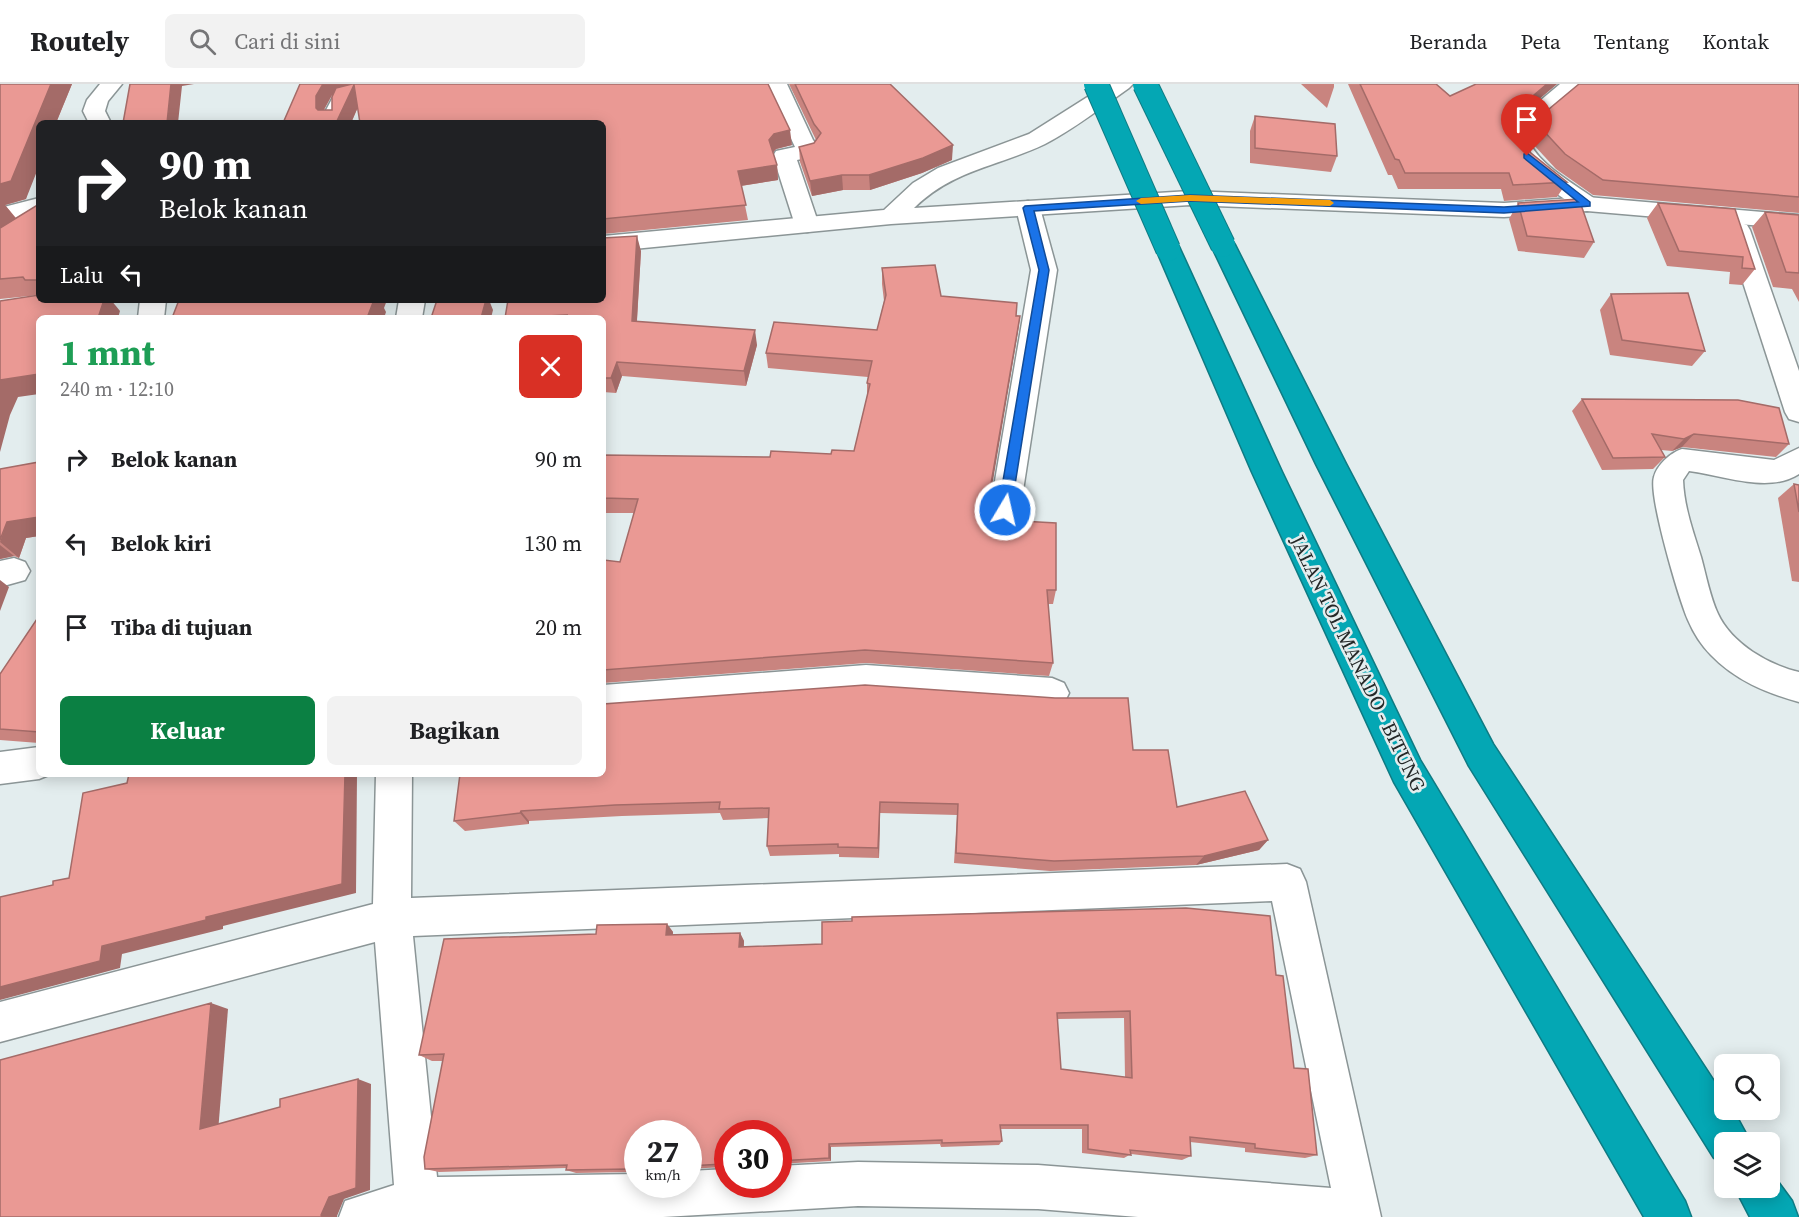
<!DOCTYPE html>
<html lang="id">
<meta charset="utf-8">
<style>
:root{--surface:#fff;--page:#f2f2f2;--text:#202124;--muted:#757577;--line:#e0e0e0;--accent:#0b8043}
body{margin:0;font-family:"Source Serif 4",serif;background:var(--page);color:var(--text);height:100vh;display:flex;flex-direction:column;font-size:22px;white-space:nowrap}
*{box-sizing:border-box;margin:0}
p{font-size:20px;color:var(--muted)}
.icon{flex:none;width:33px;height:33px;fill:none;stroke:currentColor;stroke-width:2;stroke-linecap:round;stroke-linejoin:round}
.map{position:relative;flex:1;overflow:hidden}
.panel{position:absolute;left:36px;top:231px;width:570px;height:462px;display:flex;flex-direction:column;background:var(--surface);border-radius:9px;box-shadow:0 3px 15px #0003}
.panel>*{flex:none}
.hud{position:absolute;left:36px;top:36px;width:570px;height:183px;border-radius:9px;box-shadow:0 3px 15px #0003;background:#202124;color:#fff;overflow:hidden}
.fabs{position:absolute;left:1714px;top:970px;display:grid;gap:12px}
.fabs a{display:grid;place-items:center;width:66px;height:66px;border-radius:9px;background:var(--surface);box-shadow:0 3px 15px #0003;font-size:30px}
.speed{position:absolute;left:624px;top:1036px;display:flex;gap:12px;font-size:30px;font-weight:700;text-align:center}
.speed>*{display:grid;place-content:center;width:78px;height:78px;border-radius:50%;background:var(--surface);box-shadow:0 3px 15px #0003;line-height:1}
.speed small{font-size:15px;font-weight:400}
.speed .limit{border:9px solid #d22;background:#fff;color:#111}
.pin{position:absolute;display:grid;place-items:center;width:51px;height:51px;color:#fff;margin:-62px -26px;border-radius:50% 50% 50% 0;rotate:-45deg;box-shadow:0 0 6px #0007}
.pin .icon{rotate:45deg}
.me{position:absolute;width:66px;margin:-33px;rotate:9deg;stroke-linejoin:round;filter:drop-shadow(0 0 4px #0008)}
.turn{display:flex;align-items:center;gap:21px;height:126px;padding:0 24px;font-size:27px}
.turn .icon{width:78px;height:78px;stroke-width:2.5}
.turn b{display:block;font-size:42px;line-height:51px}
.then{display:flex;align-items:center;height:57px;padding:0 24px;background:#0003;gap:12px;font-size:22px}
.round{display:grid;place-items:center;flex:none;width:63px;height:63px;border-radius:9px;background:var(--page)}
.headline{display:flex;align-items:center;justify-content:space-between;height:102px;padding:0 24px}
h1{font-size:36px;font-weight:700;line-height:45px;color:#1e9e55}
.primary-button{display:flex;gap:12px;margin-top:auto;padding:12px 24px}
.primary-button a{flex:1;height:69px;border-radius:9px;background:var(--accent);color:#fff;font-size:24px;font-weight:700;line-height:69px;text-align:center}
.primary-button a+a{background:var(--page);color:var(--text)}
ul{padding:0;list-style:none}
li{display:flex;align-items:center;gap:18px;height:84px;padding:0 24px}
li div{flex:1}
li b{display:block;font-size:22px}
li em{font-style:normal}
header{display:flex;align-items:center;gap:36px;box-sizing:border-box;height:84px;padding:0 30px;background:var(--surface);border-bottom:2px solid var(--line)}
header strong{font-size:28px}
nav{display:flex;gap:33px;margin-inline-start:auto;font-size:21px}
.search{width:420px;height:54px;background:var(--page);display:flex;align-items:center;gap:15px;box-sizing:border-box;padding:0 21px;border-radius:9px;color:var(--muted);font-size:22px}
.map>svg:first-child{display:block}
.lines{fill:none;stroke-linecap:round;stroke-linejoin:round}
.service-casing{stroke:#8b9596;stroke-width:3}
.minor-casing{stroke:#8b9596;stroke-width:3}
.tertiary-casing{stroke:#8b9596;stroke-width:3}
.motorway-casing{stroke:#0f7b83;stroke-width:3}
.service{fill:#fff;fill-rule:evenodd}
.minor{fill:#fff;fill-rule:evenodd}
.tertiary{fill:#fff;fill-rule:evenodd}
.motorway{fill:#04a7b4;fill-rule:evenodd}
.motorway-bridge-casing{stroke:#0f7b83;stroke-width:26;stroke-linecap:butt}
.motorway-bridge{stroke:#04a7b4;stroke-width:24}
.wall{fill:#c9847f;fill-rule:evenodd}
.shaded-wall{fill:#a46b68}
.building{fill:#ea9994;stroke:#a46b68;stroke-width:1.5;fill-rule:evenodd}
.route{fill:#1a73e8;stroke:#114b97;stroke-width:1.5}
.slow{fill:#f59e0b}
.labels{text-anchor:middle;stroke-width:5;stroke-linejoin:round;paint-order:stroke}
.street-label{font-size:20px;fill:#242828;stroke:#e3edee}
</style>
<header>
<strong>Routely</strong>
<div class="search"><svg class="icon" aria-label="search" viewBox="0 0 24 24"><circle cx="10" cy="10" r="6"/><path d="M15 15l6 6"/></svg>Cari di sini</div>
<nav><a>Beranda</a><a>Peta</a><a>Tentang</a><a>Kontak</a></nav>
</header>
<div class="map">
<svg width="1799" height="1133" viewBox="0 0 1799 1133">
<rect width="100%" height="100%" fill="#e3edee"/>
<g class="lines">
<!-- service casing -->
<g class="service-casing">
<polygon id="service" points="380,0 402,0 400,2 342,17 337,28 338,39 326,39 325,28 333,13"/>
</g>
<!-- minor casing -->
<g class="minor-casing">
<g id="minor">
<polygon points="100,0 122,0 108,17 105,27 111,39 89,39 83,27 87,16"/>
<polygon points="765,0 787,0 813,56 820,65 815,72 797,76 819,141 816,146 807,148 798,146 795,141 773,72 776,67 795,63"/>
<path d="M1560,0H1584L1526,50C1534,79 1572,98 1595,115L1599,120L1595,125L1587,127L1579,125C1551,105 1512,84 1503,48Z"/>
<polygon points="39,114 39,128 0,138 0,124"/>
<polygon points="1028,117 1036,119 1040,124 1057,186 1020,426 1016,434 1005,438 994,434 990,426 1031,186 1016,124 1020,119"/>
<polygon points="1738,138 1747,141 1750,146 1799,287 1799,338 1789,335 1785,328 1726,146 1729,141"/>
<polygon points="140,216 166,216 164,234 138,234"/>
<polygon points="399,216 425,216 422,234 396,234"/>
<path d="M1799,364V390C1769,410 1722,391 1689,387L1683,396C1684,423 1693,447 1701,473C1706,491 1710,513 1718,530C1732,560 1769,581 1799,588V618C1766,609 1735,596 1711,571C1702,562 1693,548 1688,536C1679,515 1648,411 1654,393C1657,381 1670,369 1682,365L1774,376Z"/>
<polygon points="14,474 25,478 30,487 25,496 0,503 0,477"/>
<polygon points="866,581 1052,594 1064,599 1069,609 1064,619 1052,624 866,611 603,631 603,601"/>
<polygon points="39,663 39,690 51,690 39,695 0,700 0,668"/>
<path d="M376,690H412L411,814L1287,780L1300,785L1306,798L1381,1133H1138L1038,1125L858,1122L663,1133H339L345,1117L394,1101L375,858L0,958V918L373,820ZM1272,817L1331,1104L1038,1081L858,1078L778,1082V1101H728V1085L688,1087V1101H638V1090L437,1093L413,852Z"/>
</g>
</g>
<!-- tertiary casing -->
<g class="tertiary-casing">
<path id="tertiary" d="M1108,0H1133L1129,4C1102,23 1074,45 1045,60C997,83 954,85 914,124L1190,107L1504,119L1587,113L1799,131V145L1587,127L1504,133L1190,121L891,140L603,168V152L884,126L913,99L938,84L1029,50Z"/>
</g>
<!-- motorway casing -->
<g class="motorway-casing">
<g id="motorway">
<polygon points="1223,153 1232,156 1235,161 1346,380 1493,660 1725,1014 1725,1026 1733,1026 1751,1059 1725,1059 1725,1079 1714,1074 1469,682 1316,380 1211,161 1214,156"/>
<polygon points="1168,157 1177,159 1180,165 1282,388 1420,676 1685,1117 1691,1133 1644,1133 1394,698 1252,388 1156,165 1159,159"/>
<polygon points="1770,1087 1792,1117 1798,1133 1750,1133 1735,1104 1770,1104"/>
</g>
</g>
<!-- service -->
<use href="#service" class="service"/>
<!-- minor -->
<use href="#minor" class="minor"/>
<!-- tertiary -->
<use href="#tertiary" class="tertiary"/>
<!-- motorway -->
<use href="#motorway" class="motorway"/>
<!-- motorway-bridge casing -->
<g class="motorway-bridge-casing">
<g id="motorway-bridge">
<polyline points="1096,0 1168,165"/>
<polyline points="1145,0 1223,161"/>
</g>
</g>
<!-- motorway-bridge -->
<use href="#motorway-bridge" class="motorway-bridge"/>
</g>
<!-- wall -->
<g class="wall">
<polygon points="0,0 72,0 56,39 39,39 26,115 5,121 16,134 39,120 39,211 0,215"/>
<path d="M300,0L792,61L776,65L773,68L777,81L778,96L741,102L748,136L603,150V39L358,23L351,39H283ZM332,11H333L332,26H324Z"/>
<polygon points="789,0 890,0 952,76 922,89 870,106 843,106 812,112 800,78 799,63 814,59 816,56"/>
<polygon points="1301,0 1334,0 1334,3 1327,24"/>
<polygon points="1348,0 1436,0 1450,12 1476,0 1557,0 1511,39 1514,47 1531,69 1567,98 1557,113 1504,117 1501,105 1398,105 1392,91 1388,91"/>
<polygon points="1799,0 1799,129 1593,111 1556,85 1532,59 1529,51 1537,35"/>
<polygon points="1255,32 1337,72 1331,88 1250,79 1250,47"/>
<polygon points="1518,119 1594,158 1584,174 1518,167 1509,135"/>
<polygon points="1658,119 1735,125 1755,185 1742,201 1729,200 1730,188 1667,182 1647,134"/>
<polygon points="1765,128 1799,131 1799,218 1792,205 1773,203 1752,143"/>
<polygon points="641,167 637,237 757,261 746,302 622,292 616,309 603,308 603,234 505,234"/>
<polygon points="882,184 941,212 1020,232 990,412 1000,436 1056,506 1053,520 1048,520 1053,579 1049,592 866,579 603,599 603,480 620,478 634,429 603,429 603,371 770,373 831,370 854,367 867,312 867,299 868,293 768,284 766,269 877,246 884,217 882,200"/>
<polygon points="1611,210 1705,267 1692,282 1610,271 1600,226"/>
<polygon points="1582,315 1789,360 1776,373 1682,363 1672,367 1661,366 1665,373 1653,385 1602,386 1572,327"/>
<polygon points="39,378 39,452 26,454 19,474 14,472 0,475 0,385"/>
<polygon points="1794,400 1799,401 1799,498 1792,497 1778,414"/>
<polygon points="39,532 39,659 0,656 0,590"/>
<polygon points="1133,666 1177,723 1268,756 1259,766 1196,781 1050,787 954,779 957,731 880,729 879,774 839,773 839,770 770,772 767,762 769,734 723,736 720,729 622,732 529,737 529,740 465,747 454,737 460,690"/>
<path d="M667,840L673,848V851L740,849L744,857V863L1276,891L1294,984L1317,1071L1305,1074L1245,1068V1064L1190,1058L1191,1072L1182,1076L1131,1070L1124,1074L1082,1069V1045H1001L1002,1057L999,1061L941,1063L940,1060L831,1063V1077L778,1080V1050H728V1091L725,1090L724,1083L688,1085V1050H638V1094L633,1092L631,1088L576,1089L566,1086V1084L439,1088L425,1085L443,977H432L419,971L596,850ZM1124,934L1125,993L1061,985L1057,935Z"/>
</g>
<!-- shaded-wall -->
<g class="shaded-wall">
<polygon points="51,0 72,0 56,39 39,39 39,82 26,115 5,121 17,136 0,165 0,100"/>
<polygon points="171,0 194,0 182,2 178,39 167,39"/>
<polygon points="323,0 372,0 361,16 351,39 336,39 352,5 332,11 323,27 324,39 316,24 316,12"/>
<polygon points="1547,0 1557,0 1501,47 1509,32"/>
<polygon points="790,46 792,61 776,65 771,71 769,56 774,50"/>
<polygon points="953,61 952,76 922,89 870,106 869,91"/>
<polygon points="777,81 778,96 740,102 738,87"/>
<polygon points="842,91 843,106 812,112 810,97"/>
<polygon points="637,152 641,167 636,251 632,237"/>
<polygon points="104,216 111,216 120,227 118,234 98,234"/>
<polygon points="374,216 387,216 384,224 386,228 384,234 367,234"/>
<polygon points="486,216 489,216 493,226 491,234 481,234"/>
<polygon points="1020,232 1018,248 988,426 989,411"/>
<polygon points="755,246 757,261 746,302 744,287"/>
<polygon points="617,278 622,292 616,309 611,294"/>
<polygon points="39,290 39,310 18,313 10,331 0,368 0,296"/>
<polygon points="1694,350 1682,363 1672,367 1684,355"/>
<polygon points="39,433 39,452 26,454 19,474 0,458 7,438"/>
<polygon points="0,461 14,472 0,475"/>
<polygon points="0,496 9,503 0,527"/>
<polygon points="345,690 357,690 356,809 223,842 223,845 122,870 120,884 0,916 0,903 102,862 206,833"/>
<polygon points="880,718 880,729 879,774 878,764"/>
<polygon points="521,727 529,737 529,740 520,729"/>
<polygon points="1268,756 1259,766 1196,781 1204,772"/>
<polygon points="667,840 673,848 672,859 666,851"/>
<polygon points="740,849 744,857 743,871 739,863"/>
<polygon points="211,919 228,925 218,1048 200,1045"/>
<polygon points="358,995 371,1000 370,1106 344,1115 337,1132 337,1133 323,1133 321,1131"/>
<polygon points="829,1060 831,1063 831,1077 829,1074"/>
</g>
<!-- building -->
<g class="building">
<polygon points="0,0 51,0 11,97 0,100"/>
<polygon points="130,0 171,0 167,39 123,39"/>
<polygon points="300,0 323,0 316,12 316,24 318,26 332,26 332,13 336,4 352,0 768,0 790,46 774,50 769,56 777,81 738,87 746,121 603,135 603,39 360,39 354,1 336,39 283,39"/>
<polygon points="795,0 890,0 953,61 923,74 869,91 842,91 810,97 799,63 814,59 821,49 814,40"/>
<polygon points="1360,0 1436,0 1450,12 1476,0 1547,0 1509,32 1514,47 1531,69 1567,98 1513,101 1509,89 1405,89 1399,76 1395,75"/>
<polygon points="1579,0 1799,0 1799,113 1603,96 1565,70 1541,44 1537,35"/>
<polygon points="1255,32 1335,40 1337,72 1255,64"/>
<polygon points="1579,115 1594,158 1527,152 1518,119"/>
<polygon points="1658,119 1735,125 1755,185 1742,184 1743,173 1679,167"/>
<polygon points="39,120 39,196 25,196 23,193 0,195 0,144"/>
<polygon points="1765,128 1799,131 1799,189 1786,188"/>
<polygon points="637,152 632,237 755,246 744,287 617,278 611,294 603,294 603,234 566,234 567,231 505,234 508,216 603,216 603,154"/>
<polygon points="935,181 941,212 1017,219 1016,232 1020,232 989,411 994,420 1001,424 1000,436 1056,439 1056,506 1047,506 1053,579 865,566 603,586 603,480 604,476 620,478 638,415 603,414 603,371 770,373 771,367 831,370 832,366 854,367 870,300 867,299 872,277 766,269 774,238 877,246 886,211 882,184"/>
<polygon points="1688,209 1705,267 1622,256 1611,210"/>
<polygon points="39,211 39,216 104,216 98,234 39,234 39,290 0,296 0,217"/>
<polygon points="179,216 374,216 367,234 172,234"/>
<polygon points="437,216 486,216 481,234 431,234"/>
<polygon points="1582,315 1738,316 1779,324 1789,360 1694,350 1684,355 1652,350 1665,373 1613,374"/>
<polygon points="39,378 39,433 7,438 0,456 0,385"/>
<polygon points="1794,400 1799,401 1799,428"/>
<polygon points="39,532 39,648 0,645 0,590"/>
<polygon points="865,601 1055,614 1128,614 1133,666 1168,666 1177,723 1245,707 1268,756 1204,772 1054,777 956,769 958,720 880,718 878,764 838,763 838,760 767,762 769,724 719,725 720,718 615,721 521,727 520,729 454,737 460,690 603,690 603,620"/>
<polygon points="129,690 345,690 342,800 206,833 206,836 102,862 100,877 0,903 0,813 53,801 53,797 69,794 83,709 127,699"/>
<path d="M1186,824L1270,832L1276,891L1283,892L1294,984L1308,985L1317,1071L1255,1064V1060L1190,1053L1191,1072L1130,1066L1131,1071L1088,1065V1041H1000L1002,1057L942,1059V1056L829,1060V1074L778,1077V1050H728V1090H725L723,1080L688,1082V1050H638V1092H633L630,1085L566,1086L567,1081L425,1085L424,1073L444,970L419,971L444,855L596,850L597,841L667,840L666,851L740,849L739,863L822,860V838L852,837V833ZM1130,927L1132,994L1061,985L1057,929Z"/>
<polygon points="211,919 200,1045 280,1023 280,1015 358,995 356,1104 329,1113 321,1131 323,1133 0,1133 0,976"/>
</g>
<!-- route -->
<polygon class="route" points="1527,69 1590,118 1590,122 1504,129 1190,117 1034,127 1049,186 1011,426 1009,430 1000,430 998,426 1039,186 1023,124 1025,122 1190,111 1504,123 1578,118 1524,74 1524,70"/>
<!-- slow -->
<polygon class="slow" points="1190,111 1330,116 1334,119 1330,122 1190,117 1141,120 1136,117 1141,114"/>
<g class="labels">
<!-- street labels -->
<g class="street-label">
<text transform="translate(1358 579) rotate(64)" y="7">JALAN TOL MANADO - BITUNG</text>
</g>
</g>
</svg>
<div class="fabs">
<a><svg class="icon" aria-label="search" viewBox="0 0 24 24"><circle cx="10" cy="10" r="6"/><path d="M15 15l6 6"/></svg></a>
<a><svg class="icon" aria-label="layers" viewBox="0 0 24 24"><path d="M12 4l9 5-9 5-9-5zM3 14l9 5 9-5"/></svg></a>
</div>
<div class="speed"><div>27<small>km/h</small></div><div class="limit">30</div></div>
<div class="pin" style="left:1527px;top:72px;background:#d93025"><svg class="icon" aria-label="arrive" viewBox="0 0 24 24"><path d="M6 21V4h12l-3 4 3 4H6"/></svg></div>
<svg class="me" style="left:1005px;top:426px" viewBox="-20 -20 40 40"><circle r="17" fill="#1a73e8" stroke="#fff" stroke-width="3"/><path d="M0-11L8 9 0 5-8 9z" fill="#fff"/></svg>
<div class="hud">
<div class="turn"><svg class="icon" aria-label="right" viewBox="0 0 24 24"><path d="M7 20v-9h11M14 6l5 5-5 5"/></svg><div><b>90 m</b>Belok kanan</div></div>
<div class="then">Lalu<svg class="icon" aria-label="left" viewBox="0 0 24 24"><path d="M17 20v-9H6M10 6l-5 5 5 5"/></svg></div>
</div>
<section class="panel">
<div class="headline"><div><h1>1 mnt</h1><p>240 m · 12:10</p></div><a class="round" style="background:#d93025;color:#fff"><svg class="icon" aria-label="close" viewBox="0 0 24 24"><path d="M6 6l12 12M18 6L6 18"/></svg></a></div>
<ul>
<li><svg class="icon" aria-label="right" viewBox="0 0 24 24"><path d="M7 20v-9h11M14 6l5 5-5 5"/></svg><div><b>Belok kanan</b></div><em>90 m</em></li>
<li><svg class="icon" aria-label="left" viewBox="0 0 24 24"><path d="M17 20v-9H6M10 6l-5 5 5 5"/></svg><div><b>Belok kiri</b></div><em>130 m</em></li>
<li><svg class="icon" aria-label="arrive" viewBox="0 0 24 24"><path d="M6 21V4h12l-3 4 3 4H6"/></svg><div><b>Tiba di tujuan</b></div><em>20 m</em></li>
</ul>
<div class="primary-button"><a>Keluar</a><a>Bagikan</a></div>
</section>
</div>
